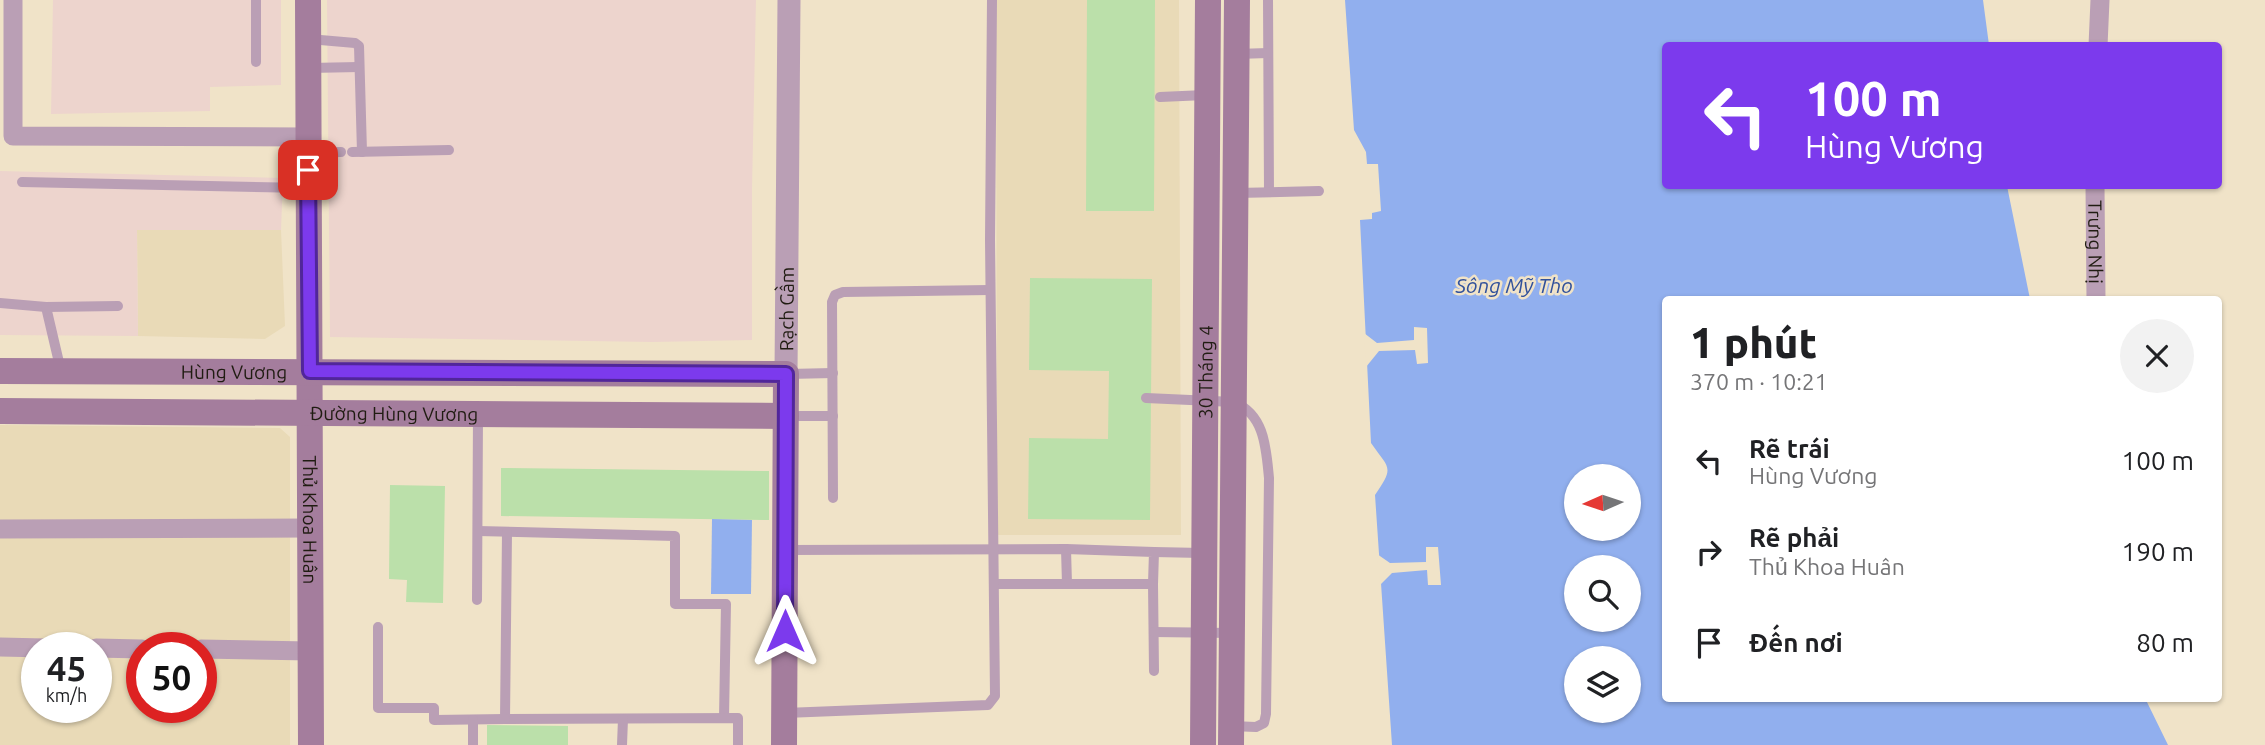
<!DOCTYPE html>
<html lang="vi">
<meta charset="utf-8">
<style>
:root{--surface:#fff;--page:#f2f2f2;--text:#202124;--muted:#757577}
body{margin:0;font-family:Ubuntu,sans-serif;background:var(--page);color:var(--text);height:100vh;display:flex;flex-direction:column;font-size:26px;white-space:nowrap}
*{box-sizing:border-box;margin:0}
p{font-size:23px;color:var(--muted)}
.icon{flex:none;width:38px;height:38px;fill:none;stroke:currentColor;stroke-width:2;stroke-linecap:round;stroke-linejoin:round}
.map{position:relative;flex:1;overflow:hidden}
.panel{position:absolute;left:1662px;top:296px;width:560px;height:406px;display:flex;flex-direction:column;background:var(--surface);border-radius:7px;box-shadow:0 2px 5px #0004}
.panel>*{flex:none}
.guide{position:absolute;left:1662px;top:42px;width:560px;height:147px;border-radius:7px;box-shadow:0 2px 5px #0004;background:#7c3aed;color:#fff;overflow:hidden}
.needle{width:46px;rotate:267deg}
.fabs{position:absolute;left:1564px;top:464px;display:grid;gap:14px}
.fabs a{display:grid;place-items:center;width:77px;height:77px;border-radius:50%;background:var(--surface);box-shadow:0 2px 5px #0004;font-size:35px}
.speed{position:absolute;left:21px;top:632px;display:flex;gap:14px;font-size:35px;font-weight:700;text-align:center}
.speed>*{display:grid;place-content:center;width:91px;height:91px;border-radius:50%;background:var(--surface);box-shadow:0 2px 5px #0004;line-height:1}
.speed small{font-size:18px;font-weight:400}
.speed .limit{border:10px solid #d22;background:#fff;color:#111}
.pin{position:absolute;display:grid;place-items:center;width:60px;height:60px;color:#fff;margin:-30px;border-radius:14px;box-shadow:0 4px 10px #0006}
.me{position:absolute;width:77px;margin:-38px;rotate:0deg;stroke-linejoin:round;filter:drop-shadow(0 0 5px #0008)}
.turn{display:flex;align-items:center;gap:24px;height:147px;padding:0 28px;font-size:32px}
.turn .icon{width:91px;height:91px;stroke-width:2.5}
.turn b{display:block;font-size:49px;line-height:60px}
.round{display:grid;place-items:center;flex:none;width:74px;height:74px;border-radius:37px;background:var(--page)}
.head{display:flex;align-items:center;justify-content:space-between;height:119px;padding:0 28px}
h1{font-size:42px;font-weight:800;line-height:52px}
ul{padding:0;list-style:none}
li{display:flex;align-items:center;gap:21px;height:91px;padding:0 28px}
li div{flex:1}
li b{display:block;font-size:26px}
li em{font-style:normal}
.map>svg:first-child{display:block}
.built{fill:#e9dab7;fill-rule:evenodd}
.medical{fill:#edd4cd}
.green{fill:#bbe0aa}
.water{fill:#91afee;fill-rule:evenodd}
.pier{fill:#f0e3c8}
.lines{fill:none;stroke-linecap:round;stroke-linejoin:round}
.service{stroke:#ba9fb5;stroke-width:10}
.minor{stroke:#ba9fb5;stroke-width:19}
.tertiary{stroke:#ba9fb5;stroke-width:23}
.secondary{stroke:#a47d9d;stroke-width:26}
.route-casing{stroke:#51269a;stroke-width:18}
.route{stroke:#7c3aed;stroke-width:12}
.labels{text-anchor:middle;stroke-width:5;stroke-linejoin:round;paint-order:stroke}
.street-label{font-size:19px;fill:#201c12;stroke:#f0e3c8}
.water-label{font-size:21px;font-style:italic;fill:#31519b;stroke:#f0e3c8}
</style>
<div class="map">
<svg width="2265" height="745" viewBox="0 0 2265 745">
<rect width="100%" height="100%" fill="#f0e3c8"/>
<!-- built -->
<g class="built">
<polygon points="996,0 1179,0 1181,535 997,535"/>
<polygon points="137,229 281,230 285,326 265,339 138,336"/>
<path d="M0,425L280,428L290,437V745H0ZM37,648H96V707H37ZM142,648H201V707H142Z"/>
</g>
<!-- medical -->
<g class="medical">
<polygon points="53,0 281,0 281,85 210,87 210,111 51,114"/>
<polygon points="327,0 756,0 752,188 752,340 653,342 330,337"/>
<polygon points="0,171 283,178 281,230 137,230 138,336 0,335"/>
</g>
<!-- green -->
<g class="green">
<polygon points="1087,0 1155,0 1154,211 1086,211"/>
<polygon points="1030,278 1152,279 1150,520 1028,519 1029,438 1108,439 1109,371 1029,370"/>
<polygon points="501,468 769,471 769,520 501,516"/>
<polygon points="390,485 445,486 443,603 406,602 407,580 389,579"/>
<polygon points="487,725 568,726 568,745 487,745"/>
</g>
<!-- water -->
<g class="water">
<path d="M1345,0H1983L1989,45L1666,46V186H2007L2030,299H1666V698H2145L2168,745H1392L1375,495C1395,466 1389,469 1371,443L1360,220L1372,219V213L1381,211L1378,164H1367L1366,152L1354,130ZM1577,476H1629V528H1577ZM1577,567H1629V620H1577ZM1577,658H1629V710H1577Z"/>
<polygon points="712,519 752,520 751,594 711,594"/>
</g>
<!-- pier -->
<g class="pier">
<polygon points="1414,327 1427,328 1428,363 1417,364 1415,350 1379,351 1366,367 1364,333 1377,343 1414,340"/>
<polygon points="1426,547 1438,547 1441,585 1428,585 1427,570 1392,573 1380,585 1377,554 1390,563 1426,562"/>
</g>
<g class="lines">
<!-- service -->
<g class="service">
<polyline points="256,0 256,62"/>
<polyline points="1268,0 1269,192"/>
<polyline points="309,39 355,43 359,46 362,152"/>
<polyline points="1237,54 1268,53"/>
<polyline points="309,68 359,67"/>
<polyline points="1160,97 1205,95"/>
<polyline points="352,152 449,150"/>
<polyline points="308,153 341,152"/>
<polyline points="22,182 307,188"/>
<polyline points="1236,193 1319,191"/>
<polyline points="0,303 46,307 118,306"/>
<polyline points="46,307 61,371"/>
<polyline points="788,374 833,373"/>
<path d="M1146,398L1234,402C1265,415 1266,448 1269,478L1266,714L1264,723L1256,727L1231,726"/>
<polyline points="788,416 833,416"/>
<polyline points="833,498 832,302 835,295 843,292 990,290"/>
<polyline points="478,531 675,536 675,604 726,604 724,718"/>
<polyline points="507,532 505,719 738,718 738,745"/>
<polyline points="1066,549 1067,584"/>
<polyline points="787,550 1066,549 1154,552 1153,584"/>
<polyline points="1154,552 1202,553"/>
<polyline points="994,584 1153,584 1154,671"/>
<polyline points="477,600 478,415"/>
<polyline points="378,627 378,708 434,708 434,720 505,719"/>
<polyline points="1154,632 1231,633"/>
<polyline points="785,713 988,705 995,696 990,240 992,0"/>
<polyline points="473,720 473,745"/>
<polyline points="622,745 623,719"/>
</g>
<!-- minor -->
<g class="minor">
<polyline points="13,0 13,136 308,137"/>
<polyline points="2098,46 2100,0"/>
<path id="s1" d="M2095,186L2096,299"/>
<polyline points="0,529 309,528"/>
<polyline points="0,647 45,648"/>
<polyline points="96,648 142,649"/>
<polyline points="201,649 310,651"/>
</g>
<!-- tertiary -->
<path class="tertiary" id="s2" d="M786,374L789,0"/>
<!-- secondary -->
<g class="secondary">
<path id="s3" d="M308,0L311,745"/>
<path id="s4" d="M0,371L786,374L784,745"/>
<path id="s5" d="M0,411L786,416"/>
<path id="s6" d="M1203,745L1208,0"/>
<polyline points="1231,745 1237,0"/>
</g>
</g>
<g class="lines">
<!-- route casing -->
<g class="route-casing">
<polyline id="route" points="308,170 310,371 786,374 785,631"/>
</g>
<!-- route -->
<use href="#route" class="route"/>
</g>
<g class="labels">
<!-- street labels -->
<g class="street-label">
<text dy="7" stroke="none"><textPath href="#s1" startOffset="56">Trưng Nhị</textPath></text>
<text dy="7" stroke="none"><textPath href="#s2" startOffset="65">Rạch Gầm</textPath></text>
<text dy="7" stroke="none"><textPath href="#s4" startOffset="234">Hùng Vương</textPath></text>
<text dy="7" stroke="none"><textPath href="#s6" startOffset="373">30 Tháng 4</textPath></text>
<text dy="7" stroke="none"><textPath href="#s5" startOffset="394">Đường Hùng Vương</textPath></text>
<text dy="7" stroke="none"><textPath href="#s3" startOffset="520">Thủ Khoa Huân</textPath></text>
</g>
<!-- water labels -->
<g class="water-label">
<text x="1514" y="293">Sông Mỹ Tho</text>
</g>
</g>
</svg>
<div class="fabs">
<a><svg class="needle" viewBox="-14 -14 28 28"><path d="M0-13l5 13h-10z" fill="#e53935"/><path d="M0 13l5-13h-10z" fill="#757577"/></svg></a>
<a><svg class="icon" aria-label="search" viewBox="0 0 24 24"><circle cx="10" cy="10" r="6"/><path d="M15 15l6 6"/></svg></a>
<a><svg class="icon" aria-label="layers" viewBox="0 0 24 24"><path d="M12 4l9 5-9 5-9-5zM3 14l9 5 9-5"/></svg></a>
</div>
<div class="speed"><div>45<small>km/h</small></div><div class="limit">50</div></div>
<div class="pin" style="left:308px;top:170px;background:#d93025"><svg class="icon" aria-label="arrive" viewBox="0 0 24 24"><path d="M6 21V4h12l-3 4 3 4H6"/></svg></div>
<svg class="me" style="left:785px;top:631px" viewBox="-20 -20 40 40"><path d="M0-17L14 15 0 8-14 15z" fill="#7c3aed" stroke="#fff" stroke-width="4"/></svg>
<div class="guide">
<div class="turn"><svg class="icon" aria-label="left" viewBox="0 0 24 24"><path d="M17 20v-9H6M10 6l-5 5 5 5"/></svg><div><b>100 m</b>Hùng Vương</div></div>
</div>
<section class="panel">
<div class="head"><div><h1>1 phút</h1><p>370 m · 10:21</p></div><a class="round"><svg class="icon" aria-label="close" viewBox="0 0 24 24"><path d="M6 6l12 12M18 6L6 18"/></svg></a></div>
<ul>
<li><svg class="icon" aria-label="left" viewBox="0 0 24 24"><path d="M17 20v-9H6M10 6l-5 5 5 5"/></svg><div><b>Rẽ trái</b><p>Hùng Vương</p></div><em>100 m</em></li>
<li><svg class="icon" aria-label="right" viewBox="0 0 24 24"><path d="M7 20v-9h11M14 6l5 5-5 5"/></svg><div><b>Rẽ phải</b><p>Thủ Khoa Huân</p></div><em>190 m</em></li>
<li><svg class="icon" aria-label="arrive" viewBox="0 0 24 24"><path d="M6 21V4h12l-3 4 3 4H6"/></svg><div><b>Đến nơi</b></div><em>80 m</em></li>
</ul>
</section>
</div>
